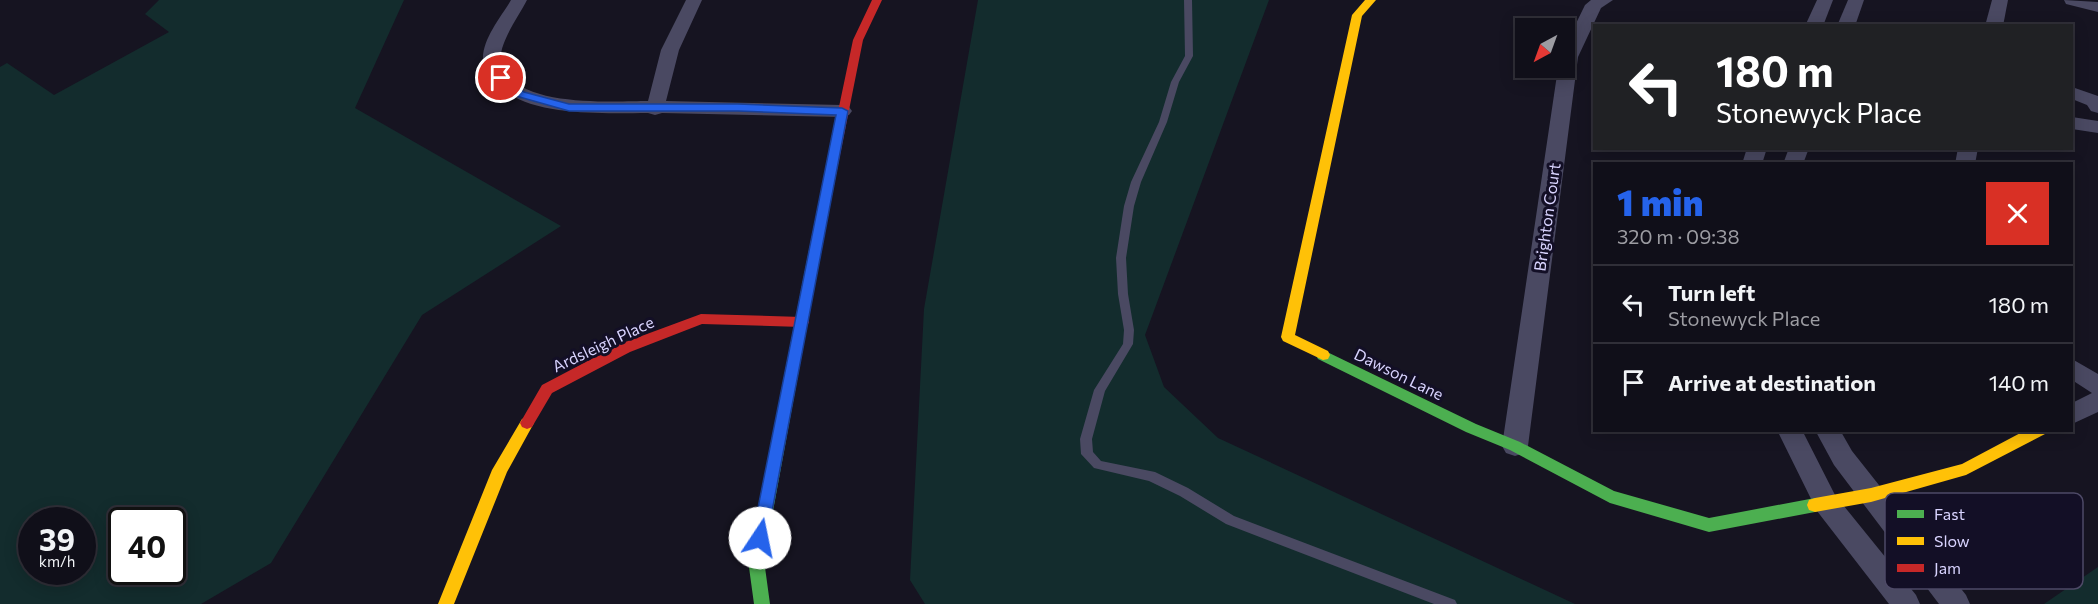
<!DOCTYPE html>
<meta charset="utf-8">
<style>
:root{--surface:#100f19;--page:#1e1d26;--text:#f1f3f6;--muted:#9c9ca2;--line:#302f38;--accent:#2563eb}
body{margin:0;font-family:Commissioner,sans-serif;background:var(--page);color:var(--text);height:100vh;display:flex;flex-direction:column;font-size:22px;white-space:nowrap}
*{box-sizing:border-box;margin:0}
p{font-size:20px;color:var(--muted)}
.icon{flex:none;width:33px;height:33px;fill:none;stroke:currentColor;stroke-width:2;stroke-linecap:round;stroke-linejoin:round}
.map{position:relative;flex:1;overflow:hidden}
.side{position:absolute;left:1593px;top:162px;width:480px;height:270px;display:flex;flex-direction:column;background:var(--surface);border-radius:0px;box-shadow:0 3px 15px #0003,0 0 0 2px var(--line)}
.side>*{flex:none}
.top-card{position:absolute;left:1593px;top:24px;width:480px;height:126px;border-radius:0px;box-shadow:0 3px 15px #0003,0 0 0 2px var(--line);background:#202124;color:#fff;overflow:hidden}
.needle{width:39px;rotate:221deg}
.buttons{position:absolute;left:1515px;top:18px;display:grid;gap:12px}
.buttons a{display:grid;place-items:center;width:60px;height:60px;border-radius:0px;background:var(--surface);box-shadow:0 3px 15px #0003,0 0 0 2px var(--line);font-size:30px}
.speed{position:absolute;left:18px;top:507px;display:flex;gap:12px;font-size:30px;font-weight:700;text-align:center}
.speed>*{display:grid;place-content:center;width:78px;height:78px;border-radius:50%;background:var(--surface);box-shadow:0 3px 15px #0003,0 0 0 2px var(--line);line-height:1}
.speed small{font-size:15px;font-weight:400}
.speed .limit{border:3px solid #111;border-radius:9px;background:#fff;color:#111}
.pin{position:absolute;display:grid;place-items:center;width:51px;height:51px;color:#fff;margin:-26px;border:3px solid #fff;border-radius:50%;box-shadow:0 2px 6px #0007}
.me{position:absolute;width:66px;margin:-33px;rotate:11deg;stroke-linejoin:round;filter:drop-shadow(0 0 4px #0008)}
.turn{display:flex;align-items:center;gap:21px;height:126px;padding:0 24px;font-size:27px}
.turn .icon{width:78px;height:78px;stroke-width:2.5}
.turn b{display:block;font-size:42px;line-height:51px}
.round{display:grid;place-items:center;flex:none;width:63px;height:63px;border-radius:0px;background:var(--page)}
.overview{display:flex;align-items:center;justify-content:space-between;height:102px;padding:0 24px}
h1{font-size:36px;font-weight:800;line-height:45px;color:var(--accent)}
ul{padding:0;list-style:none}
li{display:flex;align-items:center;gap:18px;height:78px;padding:0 24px;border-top:2px solid var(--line)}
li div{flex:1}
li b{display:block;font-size:22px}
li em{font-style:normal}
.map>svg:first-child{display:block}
.green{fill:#132c2d;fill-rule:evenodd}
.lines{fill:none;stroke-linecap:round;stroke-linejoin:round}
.lane{fill:#4a4962;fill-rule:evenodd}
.street{fill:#4a4962;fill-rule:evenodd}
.fast{fill:#4caf50;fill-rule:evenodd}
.slow{fill:#ffc107;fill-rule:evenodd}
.jam{fill:#c62828;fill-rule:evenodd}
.route{fill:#2563eb;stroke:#184099;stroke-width:1.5}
.labels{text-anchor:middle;stroke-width:6;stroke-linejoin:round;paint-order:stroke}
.street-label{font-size:16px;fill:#d9d4ff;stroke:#130f26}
.key{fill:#130f26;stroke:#4e4a67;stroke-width:1.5}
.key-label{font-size:16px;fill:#d9d4ff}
</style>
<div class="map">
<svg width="2098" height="604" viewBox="0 0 2098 604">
<rect width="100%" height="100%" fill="#161421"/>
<!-- green -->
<g class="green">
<path d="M159,0H404L355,108L561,226L422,315L271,563L201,604H0V67L7,63L54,95L169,32L145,14ZM32,520H82V572H32ZM122,520H172V572H122Z"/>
<polygon points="978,0 1269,0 1145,335 1164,387 1218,438 1575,604 925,604 910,580 924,309"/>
<polygon points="2098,567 2098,604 2044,604"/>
</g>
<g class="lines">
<!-- lane -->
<polygon class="lane" points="1184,0 1192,0 1193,56 1179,82 1167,122 1141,182 1134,206 1126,258 1128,294 1134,330 1133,344 1105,391 1092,439 1093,452 1101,461 1155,472 1188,488 1234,516 1455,600 1457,604 1434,604 1226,524 1180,496 1149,481 1094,468 1081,454 1080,439 1094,390 1123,344 1124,330 1118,294 1116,258 1124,206 1131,182 1159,122 1171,82 1185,56"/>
<!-- street -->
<g class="street">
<path d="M511,0H527C520,14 499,43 501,59C507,109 613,101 648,101L661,50L686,0H702L679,50L666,101L842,105L849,107L852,111L849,115L842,117L662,113L655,115L648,113C606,113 512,119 490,74C487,69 483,63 483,58C483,38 501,17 511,0Z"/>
<polygon points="1591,0 1613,0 1601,8 1578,57 1528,446 1524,453 1515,456 1506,453 1502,446 1558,68 1564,68 1564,48 1585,5"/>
<polygon points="1817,0 1833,0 1823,26 1805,26"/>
<polygon points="1848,0 1864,0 1855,26 1837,26"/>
<polygon points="1992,0 2008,0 2003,26 1985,26"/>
<polygon points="2064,0 2098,2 2098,12 2066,4"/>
<polygon points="2072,87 2098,96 2098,113 2091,111 2087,105 2072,99"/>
<polygon points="2072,117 2098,121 2098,133 2072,129"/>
<polygon points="1747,148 1767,148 1762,164 1742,164"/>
<polygon points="1789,148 1809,148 1803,164 1783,164"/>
<polygon points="1958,148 1978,148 1975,164 1955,164"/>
<polygon points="2072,359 2098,374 2098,412 2072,424 2072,403 2092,393 2072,380"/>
<polygon points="1777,430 1802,430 1835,495 1916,595 1920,604 1889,604 1817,511"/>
<polygon points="1815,430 1840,430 1852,451 1966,595 1970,604 1939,604 1834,465"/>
</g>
<!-- fast -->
<g class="fast">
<polygon points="815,245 821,250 764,560 770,604 754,604 748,560 809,250"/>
<polygon points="1323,350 1476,424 1520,442 1614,491 1709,518 1815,498 1821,500 1823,505 1821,510 1815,512 1709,532 1610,503 1510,450 1466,432 1318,359 1316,355 1318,351"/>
</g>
<!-- slow -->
<g class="slow">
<polygon points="1365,0 1376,0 1362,16 1295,335 1328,351 1330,355 1328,359 1323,360 1283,341 1281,337 1352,15"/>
<polygon points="527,417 532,419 534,423 507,472 454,604 438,604 492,470 522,419"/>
<polygon points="2026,430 2047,430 2045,434 1966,475 1871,502 1815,512 1809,510 1807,505 1809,500 1815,498 1871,488 1962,464"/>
</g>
<!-- jam -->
<g class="jam">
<polygon points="872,0 882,0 863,40 821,250 815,255 809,250 853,40"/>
<polygon points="701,314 802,317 807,318 809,322 807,326 802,327 702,324 630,352 552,393 532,427 527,429 522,427 520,423 542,385 620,344"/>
</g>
</g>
<!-- route -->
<polygon class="route" points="501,74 524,92 569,104 738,104 842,108 848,111 766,543 760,545 755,543 752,538 836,115 738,111 569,111 516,96 495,78"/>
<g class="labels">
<!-- street labels -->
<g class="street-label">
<text transform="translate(1547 217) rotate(-82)" y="6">Brighton Court</text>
<text transform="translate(603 344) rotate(-25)" y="6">Ardsleigh Place</text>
<text transform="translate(1399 374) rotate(26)" y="6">Dawson Lane</text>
</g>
</g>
<!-- legend -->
<rect x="1885" y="493" width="198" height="96" rx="9" class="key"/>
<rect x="1897" y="510" width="27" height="8" fill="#4caf50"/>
<rect x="1897" y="537" width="27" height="8" fill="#ffc107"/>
<rect x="1897" y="564" width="27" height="8" fill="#c62828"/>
<g class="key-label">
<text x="1934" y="520">Fast</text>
<text x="1934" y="547">Slow</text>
<text x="1934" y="574">Jam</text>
</g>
</svg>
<div class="buttons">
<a><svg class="needle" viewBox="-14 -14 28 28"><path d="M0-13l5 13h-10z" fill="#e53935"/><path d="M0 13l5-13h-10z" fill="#9c9ca2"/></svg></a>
</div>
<div class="speed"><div>39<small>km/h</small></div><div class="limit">40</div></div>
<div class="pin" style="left:501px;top:78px;background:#d93025"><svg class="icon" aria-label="arrive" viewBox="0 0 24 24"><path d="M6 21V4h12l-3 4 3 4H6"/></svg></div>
<svg class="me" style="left:760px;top:538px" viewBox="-20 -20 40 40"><circle r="19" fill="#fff"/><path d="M0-13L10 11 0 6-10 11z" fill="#2563eb"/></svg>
<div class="top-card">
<div class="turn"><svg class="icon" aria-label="left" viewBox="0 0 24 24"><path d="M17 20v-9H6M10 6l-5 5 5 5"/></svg><div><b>180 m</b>Stonewyck Place</div></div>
</div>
<section class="side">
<div class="overview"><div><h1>1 min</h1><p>320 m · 09:38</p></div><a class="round" style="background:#d93025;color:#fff"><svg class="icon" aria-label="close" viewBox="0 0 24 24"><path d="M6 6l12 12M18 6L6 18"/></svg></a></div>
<ul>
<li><svg class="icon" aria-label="left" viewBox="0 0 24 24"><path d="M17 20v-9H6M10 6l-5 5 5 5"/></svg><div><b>Turn left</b><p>Stonewyck Place</p></div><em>180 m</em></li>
<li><svg class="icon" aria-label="arrive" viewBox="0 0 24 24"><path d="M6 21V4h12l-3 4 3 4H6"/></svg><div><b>Arrive at destination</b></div><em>140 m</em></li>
</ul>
</section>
</div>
